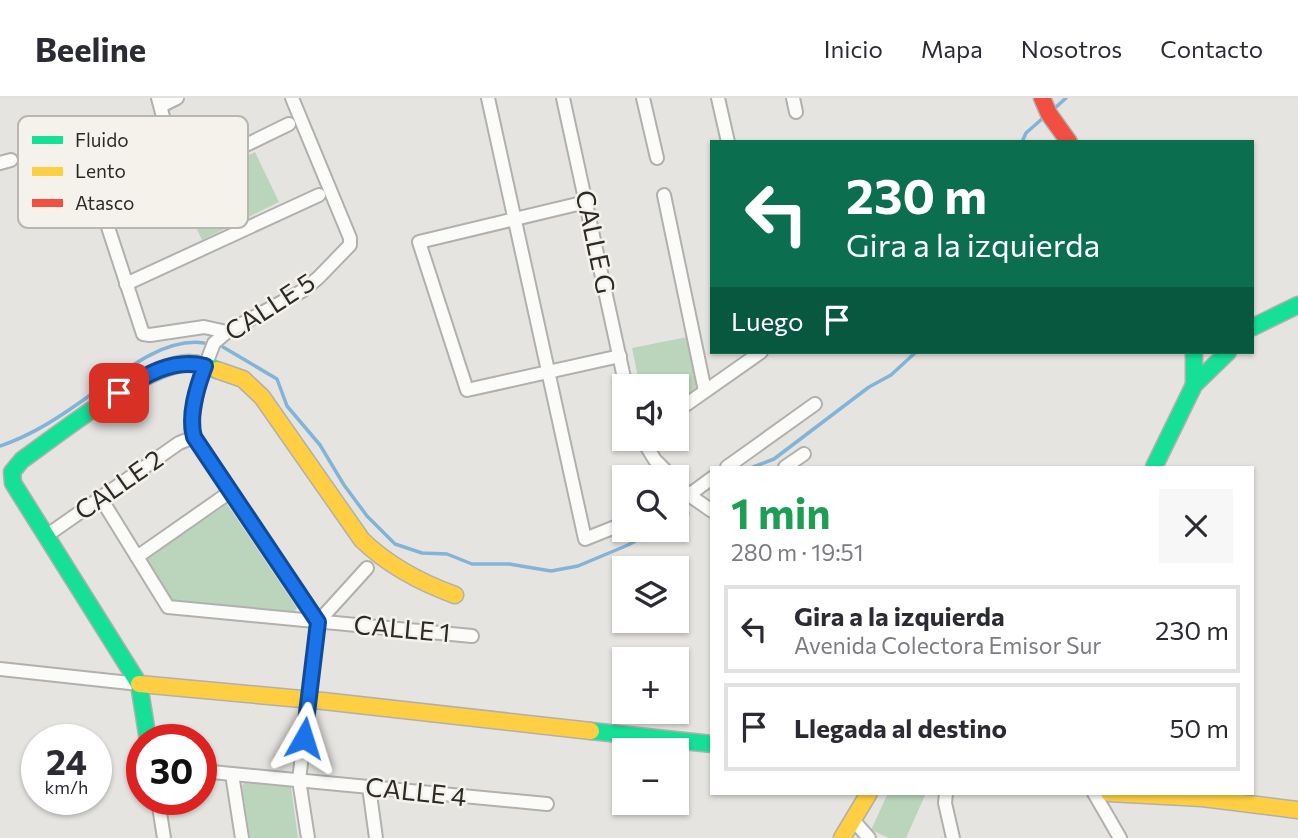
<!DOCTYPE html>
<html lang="es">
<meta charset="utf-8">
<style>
:root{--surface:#fff;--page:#f7f7f7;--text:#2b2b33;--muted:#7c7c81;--line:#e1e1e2}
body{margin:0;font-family:Commissioner,sans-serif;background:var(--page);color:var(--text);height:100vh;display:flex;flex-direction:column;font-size:26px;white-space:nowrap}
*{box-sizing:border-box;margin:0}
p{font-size:23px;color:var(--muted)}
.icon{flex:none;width:38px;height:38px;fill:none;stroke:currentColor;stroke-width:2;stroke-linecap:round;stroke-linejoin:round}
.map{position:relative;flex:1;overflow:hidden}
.drawer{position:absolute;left:710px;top:368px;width:544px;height:329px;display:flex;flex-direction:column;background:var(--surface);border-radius:0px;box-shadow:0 2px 5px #0004}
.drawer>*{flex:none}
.top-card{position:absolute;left:710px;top:42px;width:544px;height:214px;border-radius:0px;box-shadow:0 2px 5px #0004;background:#0b6e4f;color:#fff;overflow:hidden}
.buttons{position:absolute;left:612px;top:276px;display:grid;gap:14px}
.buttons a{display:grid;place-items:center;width:77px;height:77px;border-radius:0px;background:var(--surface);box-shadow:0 2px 5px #0004;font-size:35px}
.speed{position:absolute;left:21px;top:626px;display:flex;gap:14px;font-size:35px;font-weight:700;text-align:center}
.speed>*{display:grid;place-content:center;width:91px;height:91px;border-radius:50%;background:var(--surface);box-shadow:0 2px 5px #0004;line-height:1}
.speed small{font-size:18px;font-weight:400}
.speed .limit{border:10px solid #d22;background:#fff;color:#111}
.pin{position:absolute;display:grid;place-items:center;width:60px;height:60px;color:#fff;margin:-30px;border-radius:14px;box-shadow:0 4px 10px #0006}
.me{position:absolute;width:77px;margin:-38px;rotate:6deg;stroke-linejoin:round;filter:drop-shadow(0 0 5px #0008)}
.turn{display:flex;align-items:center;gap:24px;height:147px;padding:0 21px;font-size:32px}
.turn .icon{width:91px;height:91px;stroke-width:2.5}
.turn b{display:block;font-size:49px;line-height:60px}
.then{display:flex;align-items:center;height:66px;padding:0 21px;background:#0003;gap:14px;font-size:26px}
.round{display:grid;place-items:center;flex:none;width:74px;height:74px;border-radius:0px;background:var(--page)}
.head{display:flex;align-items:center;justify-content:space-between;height:119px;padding:0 21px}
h1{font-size:42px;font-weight:700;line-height:52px;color:#1e9e55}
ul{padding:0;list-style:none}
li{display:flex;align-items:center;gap:21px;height:88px;margin:0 14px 10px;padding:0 7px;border:4px solid var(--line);border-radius:0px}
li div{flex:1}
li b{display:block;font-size:26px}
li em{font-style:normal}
header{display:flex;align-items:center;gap:42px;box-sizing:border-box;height:98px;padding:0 35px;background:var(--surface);border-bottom:2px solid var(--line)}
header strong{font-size:33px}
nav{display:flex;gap:38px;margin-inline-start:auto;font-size:24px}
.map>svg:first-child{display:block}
.green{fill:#bad5bb}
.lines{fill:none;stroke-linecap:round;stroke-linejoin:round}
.stream{stroke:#82b4d8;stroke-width:3.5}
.street-casing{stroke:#b1b0ad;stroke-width:16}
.fast-casing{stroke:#b1b0ad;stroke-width:19}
.slow-casing{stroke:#b1b0ad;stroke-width:19}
.jam-casing{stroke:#b1b0ad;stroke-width:19}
.street{stroke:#fbfbfa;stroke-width:12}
.fast{stroke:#16e098;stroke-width:16}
.slow{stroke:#ffcf43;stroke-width:16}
.jam{stroke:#f24e42;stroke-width:16}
.route-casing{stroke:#114b97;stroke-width:18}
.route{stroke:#1a73e8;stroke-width:12}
.labels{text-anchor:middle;stroke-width:5;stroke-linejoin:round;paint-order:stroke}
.street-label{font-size:26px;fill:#2b2a27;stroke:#f5f2eb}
.key{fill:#f5f2eb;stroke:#b8b6b0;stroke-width:2}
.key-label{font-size:19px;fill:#2b2a27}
</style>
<header>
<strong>Beeline</strong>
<nav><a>Inicio</a><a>Mapa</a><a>Nosotros</a><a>Contacto</a></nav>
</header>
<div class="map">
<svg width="1298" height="740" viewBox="0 0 1298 740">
<rect width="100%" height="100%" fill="#e6e4e0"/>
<!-- green -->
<g class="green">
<polygon points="255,54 279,104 202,142 178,91"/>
<polygon points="687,239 701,289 677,307 677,289 640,289 632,250"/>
<polygon points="227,406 297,510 293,516 172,504 146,461"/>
<polygon points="244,685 291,689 298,740 250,740 242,688"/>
<polygon points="888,695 926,695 906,740 889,740 871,732"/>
</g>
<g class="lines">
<!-- stream -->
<g class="stream">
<polyline points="1055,10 1066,0"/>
<polyline points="1022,44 1026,35 1043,20"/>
<polyline points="223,249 277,281 287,308 320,347 344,387 367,418 395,446 422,455 447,456 472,466 509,466 551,473 578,468 628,447 656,432"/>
<path d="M0,348C33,337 61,318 89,298C120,276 163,239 204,245"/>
<polyline points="753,369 774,361 869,289 891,277 916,254"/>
<polyline points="677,420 688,415"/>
</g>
<!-- street casing -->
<g class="street-casing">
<g id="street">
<polyline points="158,0 179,79"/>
<polyline points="292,0 350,140 350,147 318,180 302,193 227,234 214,245 199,284 191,329 194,339 318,524 299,682 308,740"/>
<polyline points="488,0 585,441 625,425"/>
<polyline points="563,0 626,289"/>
<polyline points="643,0 657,60"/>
<polyline points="718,0 728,44"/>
<polyline points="793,0 796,14"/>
<polyline points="161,8 177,0"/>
<polyline points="0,65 11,62"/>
<polyline points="664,97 705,293"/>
<polyline points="586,104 419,144 467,292 620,258"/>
<polyline points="126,186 319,97"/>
<polyline points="227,234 204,229 150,237 143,236 106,123 106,115 289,26"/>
<polyline points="677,313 761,254"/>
<polyline points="642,341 655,362 673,380"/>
<polyline points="727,369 815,306"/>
<polyline points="785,369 804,356"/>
<polyline points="677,385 689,397 712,413"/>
<polyline points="689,397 712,380"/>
<polyline points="100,399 168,509 472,538"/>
<polyline points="46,438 179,345 194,339"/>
<polyline points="137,459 230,394"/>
<polyline points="318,524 367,470"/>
<polyline points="0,571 139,586"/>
<polyline points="201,673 547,706"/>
<polyline points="232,676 242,740"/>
<polyline points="369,689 376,740"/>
<polyline points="946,695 945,705 953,740"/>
<polyline points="1094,695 1120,740"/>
<polyline points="158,702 164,740"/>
<polyline points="854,723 869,740"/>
</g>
</g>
<!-- fast casing -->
<g class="fast-casing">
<g id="fast">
<polyline points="1253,229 1298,207"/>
<polyline points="1194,254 1194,287"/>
<polyline points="1154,369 1194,287 1228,254"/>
<polyline points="591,633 712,646"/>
<path d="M148,642L139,586L13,385L12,374L22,362C59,336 148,264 191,265C199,265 209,269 217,272"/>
</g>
</g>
<!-- slow casing -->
<g class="slow-casing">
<g id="slow">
<path d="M217,272L243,281L262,299L362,442C389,468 419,484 455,497"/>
<polyline points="139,586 323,603 591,633"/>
<polyline points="1109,695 1202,700 1298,712"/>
<polyline points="842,740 869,695"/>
</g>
</g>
<!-- jam casing -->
<g class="jam-casing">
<polyline id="jam" points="1042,0 1049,16 1069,44"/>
</g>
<!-- street -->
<use href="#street" class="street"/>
<!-- fast -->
<use href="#fast" class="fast"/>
<!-- slow -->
<use href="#slow" class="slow"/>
<!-- jam -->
<use href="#jam" class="jam"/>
</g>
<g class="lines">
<!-- route casing -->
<g class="route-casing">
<path id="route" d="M119,295C144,277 173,260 205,268C197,289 188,317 194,339L318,524L304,640"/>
</g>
<!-- route -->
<use href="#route" class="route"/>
</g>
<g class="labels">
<!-- street labels -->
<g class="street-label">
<text transform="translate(595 144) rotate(78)" y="9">CALLE G</text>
<text transform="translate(270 209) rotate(-33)" y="9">CALLE 5</text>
<text transform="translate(119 387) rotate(-35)" y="9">CALLE 2</text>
<text transform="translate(402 531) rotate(5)" y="9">CALLE 1</text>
<text transform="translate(416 694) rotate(6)" y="9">CALLE 4</text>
</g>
</g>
<!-- legend -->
<rect x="18" y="18" width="230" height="112" rx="10" class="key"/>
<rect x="32" y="38" width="31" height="8" fill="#16e098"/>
<rect x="32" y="69" width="31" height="9" fill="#ffcf43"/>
<rect x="32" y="101" width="31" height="8" fill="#f24e42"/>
<g class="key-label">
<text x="75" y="49">Fluido</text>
<text x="75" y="80">Lento</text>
<text x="75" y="112">Atasco</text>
</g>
</svg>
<div class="buttons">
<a><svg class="icon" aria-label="sound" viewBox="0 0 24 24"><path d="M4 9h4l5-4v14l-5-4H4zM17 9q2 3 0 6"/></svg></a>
<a><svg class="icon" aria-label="search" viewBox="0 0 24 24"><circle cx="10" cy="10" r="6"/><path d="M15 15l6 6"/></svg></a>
<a><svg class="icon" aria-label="layers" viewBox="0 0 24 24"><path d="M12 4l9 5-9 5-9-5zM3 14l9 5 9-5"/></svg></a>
<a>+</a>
<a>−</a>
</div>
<div class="speed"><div>24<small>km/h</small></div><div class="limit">30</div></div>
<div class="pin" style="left:119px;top:295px;background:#d93025"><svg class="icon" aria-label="arrive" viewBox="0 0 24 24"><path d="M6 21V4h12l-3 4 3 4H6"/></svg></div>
<svg class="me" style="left:304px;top:640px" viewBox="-20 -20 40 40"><path d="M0-17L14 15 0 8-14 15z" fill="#1a73e8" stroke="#fff" stroke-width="4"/></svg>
<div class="top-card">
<div class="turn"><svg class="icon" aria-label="left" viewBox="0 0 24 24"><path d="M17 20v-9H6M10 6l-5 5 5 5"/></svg><div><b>230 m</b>Gira a la izquierda</div></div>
<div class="then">Luego<svg class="icon" aria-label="arrive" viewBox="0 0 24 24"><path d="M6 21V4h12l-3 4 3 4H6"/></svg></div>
</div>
<section class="drawer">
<div class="head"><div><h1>1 min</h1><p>280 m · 19:51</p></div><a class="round"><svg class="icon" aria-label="close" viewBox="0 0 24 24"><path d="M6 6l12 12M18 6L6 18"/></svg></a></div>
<ul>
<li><svg class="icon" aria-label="left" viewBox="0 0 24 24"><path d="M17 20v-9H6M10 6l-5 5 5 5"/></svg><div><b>Gira a la izquierda</b><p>Avenida Colectora Emisor Sur</p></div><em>230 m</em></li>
<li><svg class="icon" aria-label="arrive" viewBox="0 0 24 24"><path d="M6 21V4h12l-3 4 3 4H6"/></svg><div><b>Llegada al destino</b></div><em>50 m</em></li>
</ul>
</section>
</div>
